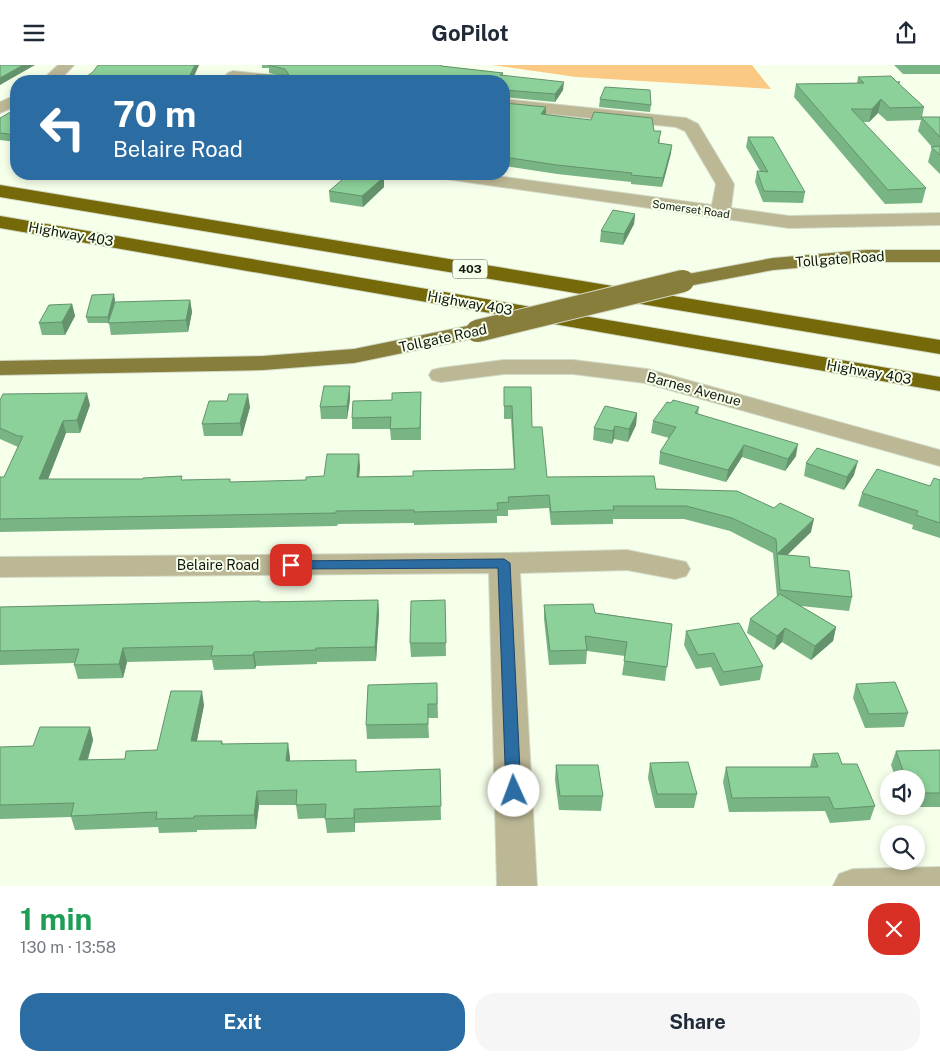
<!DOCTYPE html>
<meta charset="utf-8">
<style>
:root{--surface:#fff;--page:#f6f6f7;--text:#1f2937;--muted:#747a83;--accent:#2b6ca2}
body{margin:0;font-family:"Public Sans",sans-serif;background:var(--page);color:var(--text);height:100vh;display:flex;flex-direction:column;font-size:19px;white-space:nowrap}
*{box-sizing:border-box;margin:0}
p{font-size:16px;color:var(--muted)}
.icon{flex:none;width:28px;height:28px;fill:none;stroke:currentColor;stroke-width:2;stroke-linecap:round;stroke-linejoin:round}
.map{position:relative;height:821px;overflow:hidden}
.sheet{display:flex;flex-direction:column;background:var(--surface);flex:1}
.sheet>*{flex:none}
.top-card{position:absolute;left:10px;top:10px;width:500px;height:105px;border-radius:20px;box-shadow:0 2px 8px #0003;background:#2b6ca2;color:#fff;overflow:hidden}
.fabs{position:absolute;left:880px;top:705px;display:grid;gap:10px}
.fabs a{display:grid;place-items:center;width:45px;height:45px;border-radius:50%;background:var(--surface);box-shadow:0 2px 8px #0003;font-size:25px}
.pin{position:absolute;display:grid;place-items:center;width:42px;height:42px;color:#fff;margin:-21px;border-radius:10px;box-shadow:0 2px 8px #0006}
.me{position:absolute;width:55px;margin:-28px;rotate:358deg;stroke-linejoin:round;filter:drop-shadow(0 0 4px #0008)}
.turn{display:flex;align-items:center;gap:18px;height:105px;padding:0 20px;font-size:22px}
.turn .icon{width:65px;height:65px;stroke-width:2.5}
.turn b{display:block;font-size:35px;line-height:42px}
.round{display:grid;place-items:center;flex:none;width:52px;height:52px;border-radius:20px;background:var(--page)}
.head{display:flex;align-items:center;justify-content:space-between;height:85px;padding:0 20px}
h1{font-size:30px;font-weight:700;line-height:38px;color:#1e9e55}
.action{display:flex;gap:10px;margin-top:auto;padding:10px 20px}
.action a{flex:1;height:58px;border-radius:20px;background:var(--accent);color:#fff;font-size:20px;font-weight:700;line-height:58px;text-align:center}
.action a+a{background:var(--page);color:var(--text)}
header{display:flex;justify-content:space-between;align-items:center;height:65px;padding:0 20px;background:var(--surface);font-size:22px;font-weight:700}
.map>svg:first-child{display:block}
.green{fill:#faca85}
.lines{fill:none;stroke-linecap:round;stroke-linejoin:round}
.minor-casing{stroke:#d2dac7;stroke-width:2}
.major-casing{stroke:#d2dac7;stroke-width:2}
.highway-casing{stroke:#d2dac7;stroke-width:2}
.minor{fill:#bcb795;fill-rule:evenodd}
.major{fill:#887e3b;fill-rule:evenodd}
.highway{fill:#766909;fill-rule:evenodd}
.major-bridge-casing{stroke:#d2dac7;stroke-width:24;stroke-linecap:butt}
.major-bridge{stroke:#887e3b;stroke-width:22}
.wall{fill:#79b484}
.shaded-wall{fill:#63926c}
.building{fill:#8dd19a;stroke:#63926c}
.route{fill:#2b6ca2;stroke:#1c4669}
.labels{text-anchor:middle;stroke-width:4;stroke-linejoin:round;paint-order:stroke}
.far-street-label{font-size:11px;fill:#141710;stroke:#f6ffea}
.shield{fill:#f6ffea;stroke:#585d51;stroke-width:1}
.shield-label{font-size:12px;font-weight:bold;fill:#141710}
.street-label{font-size:14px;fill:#141710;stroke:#f6ffea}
</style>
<header><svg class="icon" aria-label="menu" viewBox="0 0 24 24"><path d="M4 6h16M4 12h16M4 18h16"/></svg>GoPilot<svg class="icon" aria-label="share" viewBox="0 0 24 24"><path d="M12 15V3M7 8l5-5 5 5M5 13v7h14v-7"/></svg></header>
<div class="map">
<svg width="940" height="821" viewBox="0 0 940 821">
<rect width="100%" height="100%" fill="#f6ffea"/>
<!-- green -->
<polygon class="green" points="492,0 752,0 771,24 576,12"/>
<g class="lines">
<!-- minor casing -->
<g class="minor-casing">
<g id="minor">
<polygon points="58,0 74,0 59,16 41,16"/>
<polygon points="233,6 280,11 285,13 288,16 239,16 228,14 225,11 228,8"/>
<polygon points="16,30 16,41 0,48 0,37"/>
<polygon points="504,34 686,53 698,59 734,119 731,143 789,151 940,148 940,160 789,163 439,113 436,109 483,109 712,140 716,119 685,66 676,62 504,44"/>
<polygon points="504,295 573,295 647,304 940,385 940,401 645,318 573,309 504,309 441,317 432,315 429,310 432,305 441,303"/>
<polygon points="627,485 686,497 690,504 686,511 675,514 627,505 520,508 537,821 497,821 489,508 0,512 0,492 504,488"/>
<polygon points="940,802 940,821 833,821 839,809 853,804"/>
</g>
</g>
<!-- major casing -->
<g class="major-casing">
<g id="major">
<polygon points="866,185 940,185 940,197 866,197 773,205 683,222 675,221 672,216 675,211 683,210 773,193"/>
<polygon points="477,259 485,261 489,266 485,271 354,298 263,305 0,310 0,296 263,291 354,284"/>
</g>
</g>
<!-- highway casing -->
<g class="highway-casing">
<g id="highway">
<polygon points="0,120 940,275 940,289 0,132"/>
<polygon points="0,151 940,312 940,326 0,163"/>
</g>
</g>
<!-- minor -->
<use href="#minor" class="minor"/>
<!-- major -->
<use href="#major" class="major"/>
<!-- highway -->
<use href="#highway" class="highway"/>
<!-- major-bridge casing -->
<g class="major-bridge-casing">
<polyline id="major-bridge" points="477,266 683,216"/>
</g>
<!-- major-bridge -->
<use href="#major-bridge" class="major-bridge"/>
</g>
<!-- wall -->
<g class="wall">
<polygon points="262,0 442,0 442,1 503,8 503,10 563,25 555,37 278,10 269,8 269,3 262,3"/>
<polygon points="894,0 940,0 940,9 903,9"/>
<polygon points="858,12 900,17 899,19 924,42 922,52 940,52 940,109 928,97 932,82 918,66 921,55 887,56 878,48 869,57 863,57 926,123 922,138 885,139 794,32 796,19 857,18"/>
<polygon points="600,34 651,40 650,47 599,42"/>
<polygon points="504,38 546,42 546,49 654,66 660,75 659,79 671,88 662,122 631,119 631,117 557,109 504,101"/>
<polygon points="16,44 16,77 0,75 0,53"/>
<polygon points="748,72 805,127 803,138 763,137 755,117 757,106 760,106 746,82"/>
<polygon points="384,112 384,122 363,142 330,137 329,126"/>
<polygon points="635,149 634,159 623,180 600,177 601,166"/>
<polygon points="115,235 112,247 190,235 192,247 188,267 111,270 109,258 88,258 86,252"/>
<polygon points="72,239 75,251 65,270 42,270 39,258"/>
<polygon points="504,322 532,362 547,412 656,424 811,467 787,490 810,502 852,532 849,546 801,541 836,562 833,576 811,595 782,577 774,585 747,568 750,554 777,532 773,488 730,466 684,454 613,454 613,459 551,460 549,443 508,445 508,451 497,451 497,458 414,460 414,458 338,459 337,461 0,467 0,412 4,412 18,382 0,374 0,335 90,340 80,368 66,368 48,414 182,415 231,417 306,415 324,411 360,401 359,412 413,411 514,404 511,354 504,354"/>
<polygon points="421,327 421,375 391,375 390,364 352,364 352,353 392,335"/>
<polygon points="350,334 347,354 321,354 320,342"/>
<polygon points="250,342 242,371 204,371 202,359"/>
<polygon points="699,342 698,349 796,391 785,406 742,392 726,417 659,399 660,387 669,373 651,368 653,356"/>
<polygon points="637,348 636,360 628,377 614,374 612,379 593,375 594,363"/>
<polygon points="806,398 854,410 844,425 804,411"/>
<polygon points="940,415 940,473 912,464 913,460 858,441 862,428 930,421"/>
<polygon points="378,535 379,549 376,596 317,597 317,599 256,601 255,604 214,605 212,595 127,597 123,613 78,614 74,600 74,598 0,600 0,542"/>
<polygon points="445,535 446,591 411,592 410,578"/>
<polygon points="544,540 672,559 665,616 622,610 625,591 587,586 586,599 549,600 544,554"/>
<polygon points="686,566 763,601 760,615 720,621 711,602 696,604 684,580"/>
<polygon points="437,618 438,653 428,653 429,673 367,674 366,660"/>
<polygon points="856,619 908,648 904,662 865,663 853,633"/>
<polygon points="204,640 197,676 222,676 223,679 290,692 290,696 357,707 440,704 441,755 355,758 355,767 327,768 325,753 298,754 296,740 259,740 256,764 197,765 197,767 159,768 158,762 75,765 71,752 0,754 0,682 33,681 90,662 93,675 88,695 125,694 157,685"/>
<polygon points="940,685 940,742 907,742 907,741 916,741 916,714 896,714 891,700 896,686"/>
<polygon points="813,689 842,699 875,741 870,755 830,758 825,746 729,747 723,717 726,702 810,702"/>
<polygon points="650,698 697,729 694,743 655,743 648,713"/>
<polygon points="556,700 603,731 601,746 559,745 555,715"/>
</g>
<!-- shaded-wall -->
<g class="shaded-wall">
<polygon points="23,0 35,0 0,20 0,13"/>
<polygon points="195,0 199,0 192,16 183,16"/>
<polygon points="564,17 563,25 555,37 555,29"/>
<polygon points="881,34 878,48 869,57 872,44"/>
<polygon points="546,42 546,50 541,49"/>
<polygon points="672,80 671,88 662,122 663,113"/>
<polygon points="384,112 384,122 363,142 362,131"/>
<polygon points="635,149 634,159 623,180 624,169"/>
<polygon points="114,229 115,235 109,258 108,252"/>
<polygon points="190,235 192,247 188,267 186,255"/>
<polygon points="72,239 75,251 65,270 62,257"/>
<polygon points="350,321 350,334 347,354 347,341"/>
<polygon points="87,328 90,340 80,368 77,355"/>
<polygon points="248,329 250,342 242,371 240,358"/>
<polygon points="637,348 636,360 628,377 629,364"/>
<polygon points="63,356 66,368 43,427 39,414"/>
<polygon points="615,361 614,374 612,379 613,366"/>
<polygon points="798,379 796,391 785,406 788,394"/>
<polygon points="744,380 742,392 726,417 728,405"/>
<polygon points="359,389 360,401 358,425 357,412"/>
<polygon points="858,396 854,410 844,425 847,412"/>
<polygon points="814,454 811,467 778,499 777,489"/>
<polygon points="378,535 379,549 376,596 375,582"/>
<polygon points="836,562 833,576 811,595 815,581"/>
<polygon points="785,563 782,577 774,585 777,571"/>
<polygon points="123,583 127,597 123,613 119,599"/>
<polygon points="254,587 256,601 255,604 253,590"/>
<polygon points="202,626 204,640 194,690 191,676"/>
<polygon points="90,662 93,675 83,709 79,695"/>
<polygon points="288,678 290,692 288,710 286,696"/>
<polygon points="257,726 259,740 256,764 254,750"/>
<polygon points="354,744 355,758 355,767 354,753"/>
</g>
<!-- building -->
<g class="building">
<polygon points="0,0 23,0 0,13"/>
<polygon points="98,0 195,0 190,10 183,16 80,16 93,7"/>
<polygon points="268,0 441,0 441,1 503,8 500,10 564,17 555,29 504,25 504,16 248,16 256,10 289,10 285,4"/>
<polygon points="891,11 897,17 900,17 898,18 924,42 890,43 881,34 872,44 851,44 926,123 888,125 796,19 864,18 858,12"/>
<polygon points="605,22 650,25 651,40 600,34"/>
<polygon points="504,38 546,42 541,49 591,55 594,47 652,53 654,66 661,66 658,78 672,80 663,113 631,110 632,108 557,100 504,92"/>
<polygon points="16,44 16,70 0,68 0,53"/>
<polygon points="921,52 940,52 940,72"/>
<polygon points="748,72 773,72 805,127 764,126 757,106 768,107"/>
<polygon points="940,81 940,90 931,82"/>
<polygon points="349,109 364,109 384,112 362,131 329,126"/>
<polygon points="613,145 635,149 624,169 601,166"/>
<polygon points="114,229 108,252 86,252 92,230"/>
<polygon points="190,235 186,255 108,258 115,237"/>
<polygon points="72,239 62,257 39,258 49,240"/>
<polygon points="324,321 350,321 347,341 320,342"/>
<polygon points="504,322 531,322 532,362 542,362 547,412 654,411 656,424 737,426 774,443 780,438 814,454 777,489 776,474 732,453 686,441 613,441 614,445 551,447 549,430 508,432 509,437 497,438 498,445 414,447 414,445 336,446 336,448 0,454 0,412 4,412 23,371 18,371 0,363 0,335 3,329 87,328 77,355 63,356 39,414 143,414 143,413 182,411 181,415 230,414 230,417 306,415 306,412 324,411 327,389 359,389 357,412 413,411 413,406 515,404 512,341 504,341"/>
<polygon points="421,327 420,363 390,364 391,352 352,353 353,336 392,335 392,328"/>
<polygon points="229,329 248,329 240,358 202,359 209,336 227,336"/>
<polygon points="673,335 699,342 695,348 798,379 788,394 744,380 728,405 660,387 676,362 653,356 667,337 671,338"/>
<polygon points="605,341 637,348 629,364 615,361 613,366 594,363"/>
<polygon points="817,383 858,396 847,412 806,398"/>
<polygon points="877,404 930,421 934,413 940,415 940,458 916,450 918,446 862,428"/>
<polygon points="777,489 809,492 810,502 849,506 852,532 780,525"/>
<polygon points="780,529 836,562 815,581 785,563 777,571 750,554"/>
<polygon points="378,535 375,582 316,583 316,585 254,587 253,590 211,591 213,581 123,583 119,599 74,600 79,584 0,586 0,542 260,536 260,537"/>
<polygon points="445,535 446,578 410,578 411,536"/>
<polygon points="593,539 595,548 672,559 667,602 624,596 627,577 585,571 587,585 550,586 544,540"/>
<polygon points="739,558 763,601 723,607 714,588 698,590 686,566"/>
<polygon points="895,617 908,648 869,649 856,619"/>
<polygon points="437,618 437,639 428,639 428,659 366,660 368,620"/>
<polygon points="171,626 202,626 191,676 222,676 221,679 288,678 286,696 356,695 356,707 440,704 441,741 354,744 354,753 325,754 326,739 296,740 297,725 257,726 254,750 194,751 194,753 156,754 157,747 71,751 74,738 0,740 0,682 33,681 40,662 90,662 79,695 125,694 126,686 157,685"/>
<polygon points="940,685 940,728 916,728 916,714 906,714 896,686"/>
<polygon points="838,688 842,699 857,699 875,741 834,744 829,732 732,733 726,702 818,702 813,689"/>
<polygon points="688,697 697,729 657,729 650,698"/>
<polygon points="556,700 598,700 603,731 560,731"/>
</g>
<!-- route -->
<polygon class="route" points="504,494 510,498 521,726 519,731 514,732 508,731 506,726 498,503 291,504 285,500 291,496"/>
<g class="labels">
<!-- far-street labels -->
<g class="far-street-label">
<text transform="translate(691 144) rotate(8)" y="4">Somerset Road</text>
</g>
<!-- shield labels -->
<rect class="shield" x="452.5" y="194.5" width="35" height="19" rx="4"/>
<g class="shield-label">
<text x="470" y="208">403</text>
</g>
<!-- street labels -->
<g class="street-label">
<text transform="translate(71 169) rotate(10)" y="5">Highway 403</text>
<text transform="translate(840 194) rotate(-4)" y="5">Tollgate Road</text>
<text transform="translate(470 238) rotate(10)" y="5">Highway 403</text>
<text transform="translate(443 273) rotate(-12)" y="5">Tollgate Road</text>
<text transform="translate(869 307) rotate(10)" y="5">Highway 403</text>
<text transform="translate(694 324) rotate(15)" y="5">Barnes Avenue</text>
<text x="218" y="505">Belaire Road</text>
</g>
</g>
</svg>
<div class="fabs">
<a><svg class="icon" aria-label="sound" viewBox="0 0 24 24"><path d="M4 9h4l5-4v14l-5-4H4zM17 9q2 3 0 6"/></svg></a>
<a><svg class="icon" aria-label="search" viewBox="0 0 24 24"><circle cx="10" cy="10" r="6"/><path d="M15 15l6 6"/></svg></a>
</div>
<div class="pin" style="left:291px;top:500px;background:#d93025"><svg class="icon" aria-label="arrive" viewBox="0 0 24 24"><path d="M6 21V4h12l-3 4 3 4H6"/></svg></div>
<svg class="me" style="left:514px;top:726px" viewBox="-20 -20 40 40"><circle r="19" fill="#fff"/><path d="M0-13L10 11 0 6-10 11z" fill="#2b6ca2"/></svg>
<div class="top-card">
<div class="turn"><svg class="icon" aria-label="left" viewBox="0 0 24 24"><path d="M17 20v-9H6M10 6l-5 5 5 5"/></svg><div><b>70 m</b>Belaire Road</div></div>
</div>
</div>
<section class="sheet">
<div class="head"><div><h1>1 min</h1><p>130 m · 13:58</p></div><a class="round" style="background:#d93025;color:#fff"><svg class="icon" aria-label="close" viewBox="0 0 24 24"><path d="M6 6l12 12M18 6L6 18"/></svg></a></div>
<div class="action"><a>Exit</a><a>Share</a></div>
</section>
